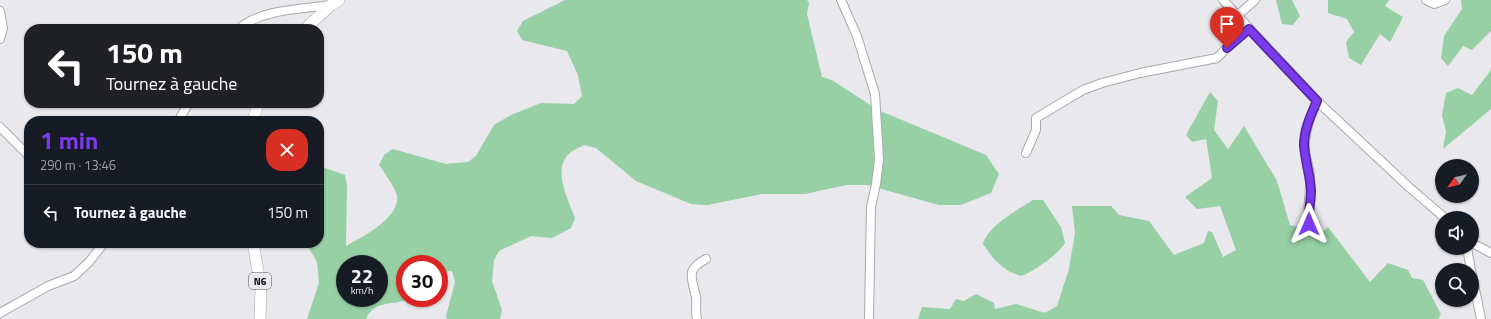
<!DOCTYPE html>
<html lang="fr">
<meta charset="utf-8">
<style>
:root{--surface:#171b24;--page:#242831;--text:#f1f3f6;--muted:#9ea1a6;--line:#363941;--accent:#7c3aed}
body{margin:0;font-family:"Titillium Web",sans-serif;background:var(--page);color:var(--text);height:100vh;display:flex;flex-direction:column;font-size:15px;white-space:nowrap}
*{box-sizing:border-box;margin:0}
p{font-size:13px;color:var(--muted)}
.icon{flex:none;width:22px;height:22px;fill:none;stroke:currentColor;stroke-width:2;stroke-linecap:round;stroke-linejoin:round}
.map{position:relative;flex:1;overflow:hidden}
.drawer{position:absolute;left:24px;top:116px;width:300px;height:132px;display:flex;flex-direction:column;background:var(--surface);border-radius:16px;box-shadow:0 1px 3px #0004}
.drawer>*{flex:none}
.banner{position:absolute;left:24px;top:24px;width:300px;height:84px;border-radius:16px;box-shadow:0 1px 3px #0004;background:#202124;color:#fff;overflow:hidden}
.needle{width:26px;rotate:236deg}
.fabs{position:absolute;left:1435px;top:159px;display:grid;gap:8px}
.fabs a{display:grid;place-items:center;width:44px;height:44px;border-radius:50%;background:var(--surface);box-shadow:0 1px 3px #0004;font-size:20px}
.speed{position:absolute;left:336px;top:255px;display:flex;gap:8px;font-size:20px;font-weight:700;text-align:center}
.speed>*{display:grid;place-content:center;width:52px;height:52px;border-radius:50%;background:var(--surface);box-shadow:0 1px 3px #0004;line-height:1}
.speed small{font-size:10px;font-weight:400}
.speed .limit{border:6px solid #d22;background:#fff;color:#111}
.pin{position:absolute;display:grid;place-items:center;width:34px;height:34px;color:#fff;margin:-41px -17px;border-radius:50% 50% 50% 0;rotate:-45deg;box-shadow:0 0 4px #0007}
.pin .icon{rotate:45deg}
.me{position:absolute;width:44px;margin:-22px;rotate:0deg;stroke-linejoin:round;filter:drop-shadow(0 0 3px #0008)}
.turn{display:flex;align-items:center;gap:14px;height:84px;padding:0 16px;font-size:18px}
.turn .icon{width:52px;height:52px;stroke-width:2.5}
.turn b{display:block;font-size:28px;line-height:34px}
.round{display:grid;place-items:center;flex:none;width:42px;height:42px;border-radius:16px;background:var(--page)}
.summary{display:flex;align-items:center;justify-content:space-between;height:68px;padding:0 16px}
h1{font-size:24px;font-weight:700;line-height:30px;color:var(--accent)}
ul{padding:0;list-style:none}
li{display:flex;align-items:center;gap:12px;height:56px;padding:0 16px;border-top:1px solid var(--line)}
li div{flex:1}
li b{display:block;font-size:15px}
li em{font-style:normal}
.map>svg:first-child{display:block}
.green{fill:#96d0a4;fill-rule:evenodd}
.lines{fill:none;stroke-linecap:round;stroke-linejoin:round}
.minor-casing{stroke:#a8a9ad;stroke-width:10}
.highway-casing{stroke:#a8a9ad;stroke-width:12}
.minor{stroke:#fff;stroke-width:8}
.highway{stroke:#fff;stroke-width:11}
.route-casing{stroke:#51269a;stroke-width:10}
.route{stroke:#7c3aed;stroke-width:7}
.labels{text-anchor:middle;stroke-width:3;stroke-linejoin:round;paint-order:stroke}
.shield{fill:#e8e8ed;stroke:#4e4f51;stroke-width:1}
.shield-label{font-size:10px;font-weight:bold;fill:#0c0d0e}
</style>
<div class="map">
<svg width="1491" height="319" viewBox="0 0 1491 319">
<rect width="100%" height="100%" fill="#e8e8ed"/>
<!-- green -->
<g class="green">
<path d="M565,0H807L809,3L807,14L822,77L832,80L878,110L986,155L999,174L991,193L961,205H939L867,185H846L805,194H762L707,205L691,204L636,181L596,148L584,145C578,148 569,152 566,157C554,173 569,202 575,218L571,228L552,238L531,236L499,251L494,260L492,281L502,310L500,319H447L446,316L455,282L452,271L442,272L439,275V264H405V298H408C396,307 375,298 366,319H307L319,283L317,262L306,243H319V170L325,168L345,175L347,186L346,246C362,237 401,218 397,195C395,188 384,172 379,165L384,155L393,149L446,164L468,162L476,156L494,125L511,115L541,103L574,104L582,96L578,75L567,51L522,40L517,31L523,21ZM345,264H379V298H345Z"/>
<polygon points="1276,0 1292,0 1300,16 1293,25 1282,24"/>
<polygon points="1328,0 1389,0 1385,6 1403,17 1390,42 1380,34 1361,65 1349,58 1346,42 1354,32 1347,19 1328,13"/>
<polygon points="1461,0 1491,0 1491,31 1472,50 1463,46 1448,66 1441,58 1444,36 1462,9"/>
<polygon points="1491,70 1491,109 1443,149 1446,132 1442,115 1446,93 1458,88 1472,95"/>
<polygon points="1210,92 1218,101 1214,130 1228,149 1244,126 1277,181 1290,225 1321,233 1328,227 1370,282 1388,263 1408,270 1412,278 1423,280 1441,314 1438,319 918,319 922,307 950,309 956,299 964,301 976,294 994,303 995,309 1016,304 1045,313 1057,306 1069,269 1075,233 1072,206 1111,206 1119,215 1149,221 1174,255 1204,243 1208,231 1212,232 1223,257 1236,250 1220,206 1197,209 1185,197 1212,178 1206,139 1192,142 1186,135"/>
<path d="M1033,200H1043L1061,227L1065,243C1059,254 1033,272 1021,276C1004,272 992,258 983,244C988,226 1018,210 1033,200Z"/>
</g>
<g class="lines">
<!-- minor casing -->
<g class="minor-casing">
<g id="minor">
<polyline points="841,0 857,36 875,94 879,159 876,184 871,207 869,319"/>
<polyline points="1223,0 1317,101 1410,188 1445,218"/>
<polyline points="1426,0 1434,4 1445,0"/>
<polyline points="0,11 3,28 0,39"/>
<polyline points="1237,16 1255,0"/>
<path d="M239,29C260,9 303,9 331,5"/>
<polyline points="178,121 189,103"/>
<polyline points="0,127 29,156"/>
<polyline points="1026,153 1036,130 1036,118 1083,90 1102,83 1140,73 1217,58 1232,42 1249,29"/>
<path d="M1314,232C1303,214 1312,194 1310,175C1309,164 1303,153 1305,142C1306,127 1311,115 1317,101"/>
<polyline points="1472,243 1491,253"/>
<polyline points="1467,248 1471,270"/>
<polyline points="1472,274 1481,319"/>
<polyline points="0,313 48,286 74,276 89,262 104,243"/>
<path d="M697,319C695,311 697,304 696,297C692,277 685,270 706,259"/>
</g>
</g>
<!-- highway casing -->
<g class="highway-casing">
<g id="highway">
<polyline points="305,29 331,5 339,0"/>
<polyline points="253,121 258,103"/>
<polyline points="253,243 261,288 260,319"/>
</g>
</g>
<!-- minor -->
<use href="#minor" class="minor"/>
<!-- highway -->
<use href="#highway" class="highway"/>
</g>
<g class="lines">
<!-- route casing -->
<g class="route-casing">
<path id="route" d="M1227,48L1249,29L1317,101C1311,115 1304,129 1304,145C1305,160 1310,175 1311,190C1311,202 1308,212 1309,224"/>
</g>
<!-- route -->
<use href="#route" class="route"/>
</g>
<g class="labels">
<!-- shield labels -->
<rect class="shield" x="249" y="273" width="22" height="16" rx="3"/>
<g class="shield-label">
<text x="260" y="285">N6</text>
</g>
</g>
</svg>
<div class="fabs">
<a><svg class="needle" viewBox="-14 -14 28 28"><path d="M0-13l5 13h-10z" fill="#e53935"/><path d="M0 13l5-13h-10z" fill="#9ea1a6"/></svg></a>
<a><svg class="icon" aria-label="sound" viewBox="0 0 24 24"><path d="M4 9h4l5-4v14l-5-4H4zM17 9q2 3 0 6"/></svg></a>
<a><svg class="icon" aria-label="search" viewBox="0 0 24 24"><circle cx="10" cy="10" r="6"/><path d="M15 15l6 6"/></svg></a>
</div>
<div class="speed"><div>22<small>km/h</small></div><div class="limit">30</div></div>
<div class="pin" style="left:1227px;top:48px;background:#d93025"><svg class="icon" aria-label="arrive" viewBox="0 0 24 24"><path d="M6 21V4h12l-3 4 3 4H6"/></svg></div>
<svg class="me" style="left:1309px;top:224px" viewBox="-20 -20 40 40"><path d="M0-17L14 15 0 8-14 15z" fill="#7c3aed" stroke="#fff" stroke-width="4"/></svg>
<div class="banner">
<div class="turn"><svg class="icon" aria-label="left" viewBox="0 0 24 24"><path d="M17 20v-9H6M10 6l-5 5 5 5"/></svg><div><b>150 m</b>Tournez à gauche</div></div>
</div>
<section class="drawer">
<div class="summary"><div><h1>1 min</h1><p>290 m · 13:46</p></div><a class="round" style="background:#d93025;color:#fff"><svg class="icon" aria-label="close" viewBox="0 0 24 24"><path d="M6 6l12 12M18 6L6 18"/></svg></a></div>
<ul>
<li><svg class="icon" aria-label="left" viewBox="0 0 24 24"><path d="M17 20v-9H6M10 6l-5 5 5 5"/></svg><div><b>Tournez à gauche</b></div><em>150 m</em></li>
</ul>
</section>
</div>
